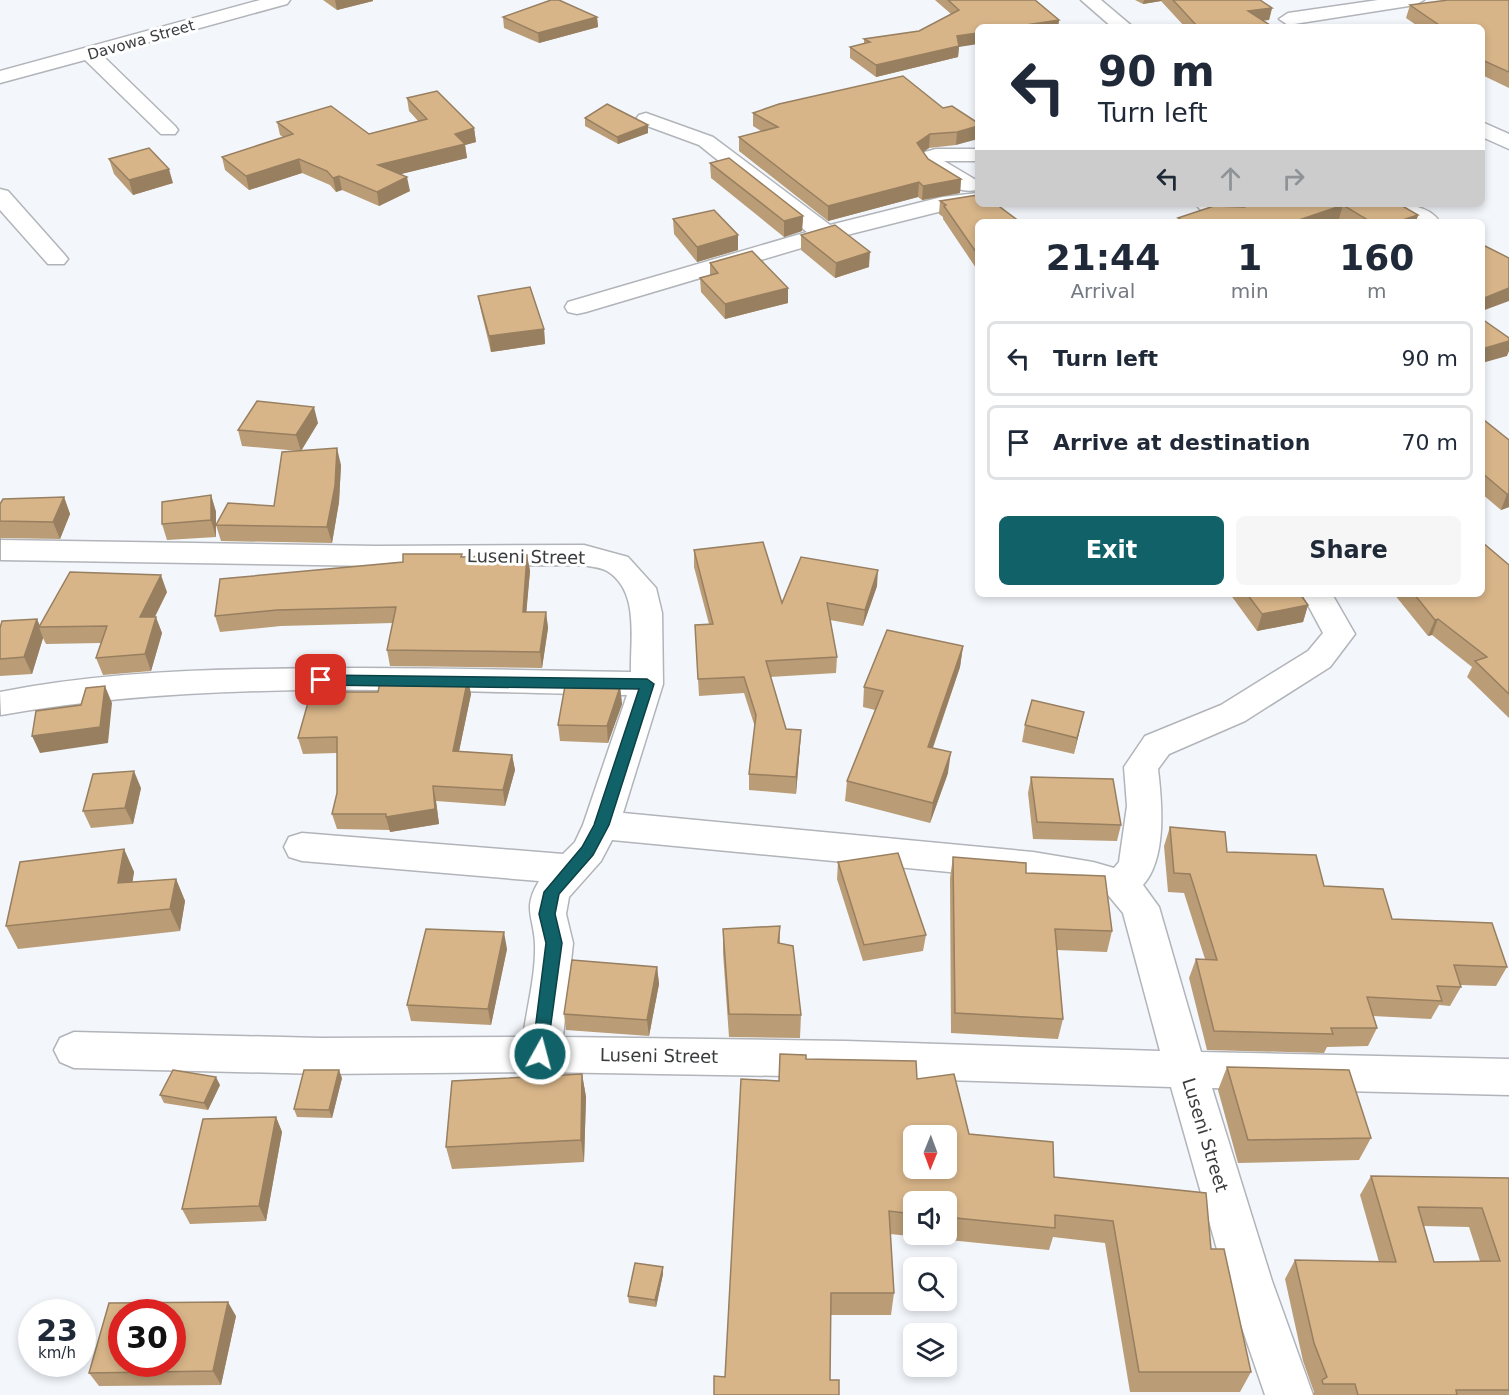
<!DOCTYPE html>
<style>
:root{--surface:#fff;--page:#f6f6f7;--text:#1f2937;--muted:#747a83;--line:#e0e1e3;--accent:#116268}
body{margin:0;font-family:"DejaVu Sans",sans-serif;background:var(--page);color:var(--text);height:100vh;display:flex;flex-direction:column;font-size:22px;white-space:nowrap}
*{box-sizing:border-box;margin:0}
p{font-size:20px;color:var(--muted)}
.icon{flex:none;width:33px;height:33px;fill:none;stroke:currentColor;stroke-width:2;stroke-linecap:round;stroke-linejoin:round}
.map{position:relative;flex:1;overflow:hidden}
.panel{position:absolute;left:975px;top:219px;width:510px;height:378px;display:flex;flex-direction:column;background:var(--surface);border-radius:9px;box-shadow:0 3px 9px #0003}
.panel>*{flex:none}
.hud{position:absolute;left:975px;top:24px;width:510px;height:183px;border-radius:9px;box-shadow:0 3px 9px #0003;background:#fff;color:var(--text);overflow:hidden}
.needle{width:39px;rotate:181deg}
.buttons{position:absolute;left:903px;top:1125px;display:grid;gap:12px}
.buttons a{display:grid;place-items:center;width:54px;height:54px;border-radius:9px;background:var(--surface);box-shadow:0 3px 9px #0003;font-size:30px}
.speed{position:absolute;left:18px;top:1299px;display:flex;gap:12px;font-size:30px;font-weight:700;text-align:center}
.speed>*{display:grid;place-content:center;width:78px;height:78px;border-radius:50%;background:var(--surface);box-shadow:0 3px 9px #0003;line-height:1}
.speed small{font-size:15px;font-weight:400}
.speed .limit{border:9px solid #d22;background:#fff;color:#111}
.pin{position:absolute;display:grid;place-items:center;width:51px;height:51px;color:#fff;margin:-26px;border-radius:12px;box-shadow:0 3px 9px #0006}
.me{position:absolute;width:66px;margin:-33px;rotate:7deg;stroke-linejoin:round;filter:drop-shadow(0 0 4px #0008)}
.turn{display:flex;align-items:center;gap:21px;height:126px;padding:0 24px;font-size:27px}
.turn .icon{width:78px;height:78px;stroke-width:2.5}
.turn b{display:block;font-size:42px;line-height:51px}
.lanes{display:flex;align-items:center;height:57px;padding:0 24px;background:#0003;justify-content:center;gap:30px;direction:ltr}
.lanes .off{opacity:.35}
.eta{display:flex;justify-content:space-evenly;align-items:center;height:102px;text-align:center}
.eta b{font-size:36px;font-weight:600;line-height:42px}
.cta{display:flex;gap:12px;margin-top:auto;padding:12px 24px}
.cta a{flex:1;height:69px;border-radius:9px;background:var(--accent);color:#fff;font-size:24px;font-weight:600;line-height:69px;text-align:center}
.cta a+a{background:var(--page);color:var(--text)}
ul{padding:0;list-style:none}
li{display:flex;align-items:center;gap:18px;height:75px;margin:0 12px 9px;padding:0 12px;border:3px solid var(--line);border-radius:9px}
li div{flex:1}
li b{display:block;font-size:22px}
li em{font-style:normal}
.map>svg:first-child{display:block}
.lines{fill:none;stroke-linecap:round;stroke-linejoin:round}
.minor-casing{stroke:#b1b4b9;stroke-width:3}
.minor{fill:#fff;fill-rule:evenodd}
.wall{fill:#ba9c76;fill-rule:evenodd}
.shaded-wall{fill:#977f60}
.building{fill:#d8b589;stroke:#977f60;stroke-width:1.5;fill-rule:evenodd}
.route{fill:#116268;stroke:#0b4044;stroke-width:1.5}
.labels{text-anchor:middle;stroke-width:6;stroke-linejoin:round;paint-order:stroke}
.far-street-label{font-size:15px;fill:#3b3c3e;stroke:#fff}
.street-label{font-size:18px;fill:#3b3c3e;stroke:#fff}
</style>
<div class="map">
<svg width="1509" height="1395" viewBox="0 0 1509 1395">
<rect width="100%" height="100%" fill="#f3f7fc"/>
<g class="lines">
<!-- minor casing -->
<g class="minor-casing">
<g id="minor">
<polygon points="260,0 290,0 287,4 102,55 175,126 178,130 175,134 161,134 85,60 0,83 0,71"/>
<polygon points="1081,0 1101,0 1133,27 1112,27"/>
<polygon points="1378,0 1424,0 1415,5 1288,25 1279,19 1288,13"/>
<polygon points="646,113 713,137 830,225 942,197 978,193 978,204 986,204 942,211 835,238 586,312 577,314 568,312 565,307 568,302 807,232 699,145 639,123 636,119 639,115"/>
<polygon points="1482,122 1509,134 1509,149 1482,137"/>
<path d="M936,149H978V161H944L976,180L978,183L976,190C956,195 929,174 918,158L921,153Z"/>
<polygon points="0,189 8,191 64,254 68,259 64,264 48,264 0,210"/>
<polygon points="1195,204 1220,204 1238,222 1213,222"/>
<path d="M1384,204C1403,204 1428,204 1440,222C1421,222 1396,222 1384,204Z"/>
<path d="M1,540L376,546L584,545L628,557L656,588L662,613L663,684L623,813L1033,852L1093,862L1114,868L1119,862L1127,806L1124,767L1145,736L1221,705L1308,651L1323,633L1302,594H1332L1355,634L1330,667L1245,721L1169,754L1158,769C1162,803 1167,858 1143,885L1159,907L1201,1052L1509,1059V1095L1212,1088L1272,1281L1313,1395H1265L1226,1281L1171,1087L846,1077L541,1072L321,1074L74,1068L60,1062L54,1050L60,1038L74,1032L321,1038L523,1037C527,1007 536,974 535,944C534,917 522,909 539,881L302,861L289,857L284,847L289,837L302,833L563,854L575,842L583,825L627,695C418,691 207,679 1,715L0,692C86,675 174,670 262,669C385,666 508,670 631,672C630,639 640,591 607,571C601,567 590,567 584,565L376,566L1,560ZM612,840L1033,880L1108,895L1123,913L1160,1051L846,1041L563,1037L573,943L566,914L569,897L601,861Z"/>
</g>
</g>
<!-- minor -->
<use href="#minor" class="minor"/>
</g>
<!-- wall -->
<g class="wall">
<polygon points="323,0 373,0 373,1 337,10"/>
<polygon points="935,0 1035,0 1059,20 1058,27 978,27 959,47 958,57 876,77 850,58 850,47 864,44 864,39 919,31 951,14"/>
<polygon points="1135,0 1260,0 1272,8 1269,20 1263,20 1273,27 1185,27 1161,1 1143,4"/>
<polygon points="1509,0 1509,88 1482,75 1482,27 1419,27 1406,18 1410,5"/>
<polygon points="503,17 597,17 598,27 539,43 504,28"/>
<polygon points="407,98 474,128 476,142 465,145 467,158 400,174 410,191 379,206 342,190 336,192 330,185 302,173 249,190 225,170 222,157 283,137 280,135 277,122 369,134 419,122 409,111"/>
<polygon points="943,108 978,123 956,145 929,148 923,152 928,159 961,179 960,193 922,200 918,197 828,221 739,151 739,137 761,131 753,126 753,113"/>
<polygon points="585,118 648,125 648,133 618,144 585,126"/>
<polygon points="109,159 173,183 133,195 114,174"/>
<polygon points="710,163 803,216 802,231 784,237 711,178"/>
<polygon points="940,201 978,222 978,271 943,219 943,217 939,214"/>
<polygon points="1223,204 1399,204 1418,215 1416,222 1177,222 1178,218 1225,207"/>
<polygon points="673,219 738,235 738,250 697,262 674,234"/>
<polygon points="801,235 869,267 835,278 801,250"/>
<polygon points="710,263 788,303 725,319 701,292 700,278 710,276"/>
<polygon points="478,296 544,329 545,344 491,352 481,311"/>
<polygon points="1482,420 1509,440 1509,507 1501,510 1482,494"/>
<polygon points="318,423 301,451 341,465 339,502 332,543 221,541 216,525 274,506 299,451 242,446 238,430"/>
<polygon points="211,495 216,512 216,537 167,540 162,524"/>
<polygon points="64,497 70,514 60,539 1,538 0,542 0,504"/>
<polygon points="694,550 782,603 877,586 863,626 830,620 837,657 836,673 770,677 786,729 801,730 800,746 796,794 749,790 749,774 755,727 744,693 699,696 695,625 709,624 694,567"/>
<polygon points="462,554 462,557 527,555 530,571 526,612 546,612 548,628 542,668 390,666 387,650 393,623 281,626 220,632 215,616 403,562"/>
<polygon points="1509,565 1509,718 1467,677 1472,667 1432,635 1428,636 1394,594 1482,594"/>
<polygon points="167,592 155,617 162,633 151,671 103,675 96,658 101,643 46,644 43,638 32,674 0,676 0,628 37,619 40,626"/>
<polygon points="1230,594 1300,594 1308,605 1303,622 1257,631"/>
<polygon points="963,646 960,667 933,748 948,773 930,823 845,801 847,781 875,710 863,707 864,687"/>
<polygon points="620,687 622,704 608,743 560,741 558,725"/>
<polygon points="471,694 459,751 512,755 515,770 505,806 436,801 439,824 390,832 390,830 337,829 332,814 337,793 337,753 303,754 298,738"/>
<polygon points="1025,725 1080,729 1074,754 1022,742"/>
<polygon points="1031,777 1121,825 1117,841 1033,839 1028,793"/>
<polygon points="141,788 133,824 91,828 83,811"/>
<polygon points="1170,827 1227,852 1324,886 1392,919 1507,967 1496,986 1460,985 1461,987 1450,1006 1439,1005 1431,1019 1373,1016 1377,1028 1368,1046 1327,1047 1324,1053 1207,1050 1189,978 1196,959 1205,959 1184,893 1168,892 1164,846"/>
<polygon points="124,849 134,872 132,882 176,879 185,901 180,931 18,949 6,926"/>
<polygon points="953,857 1026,873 1112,931 1107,952 1057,950 1063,1019 1058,1039 951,1033 950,878"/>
<polygon points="838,862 926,935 923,951 863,961 837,879"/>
<polygon points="780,926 780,943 801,1015 800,1038 729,1037 723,953 723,929"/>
<polygon points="507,949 491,1025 411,1021 407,1005"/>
<polygon points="657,967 659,984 649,1036 566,1030 564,1014"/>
<path d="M806,1059L917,1079L969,1134L1054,1177L1211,1249L1251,1372L1240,1392H1130L1105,1243L1053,1237L1049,1250L890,1234L894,1293L891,1315H830L725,1377ZM914,1202H946V1234H914Z"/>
<polygon points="1227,1067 1371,1138 1359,1160 1238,1163 1218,1090"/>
<polygon points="582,1074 586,1097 584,1162 452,1169 446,1147"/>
<polygon points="342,1078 332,1118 297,1117 294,1109"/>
<polygon points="220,1085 208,1110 164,1103 160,1095"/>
<polygon points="276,1117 282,1132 266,1221 190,1224 182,1209"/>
<path d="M1371,1176L1509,1178V1395H1313L1314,1392L1303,1361L1285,1279L1295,1260L1379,1262L1360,1195ZM1424,1226L1469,1227L1480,1261L1434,1262Z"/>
<polygon points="663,1267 663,1274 656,1307 629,1303 628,1296"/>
<polygon points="236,1316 221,1385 99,1386 89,1373"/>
</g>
<!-- shaded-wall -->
<g class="shaded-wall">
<polygon points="335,0 373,0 373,1 337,10"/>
<polygon points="1144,0 1162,0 1161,1 1143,4"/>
<polygon points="1272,8 1269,20 1246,23 1248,11"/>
<polygon points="597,17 598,27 539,43 538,33"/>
<polygon points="1059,20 1058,27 1013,27"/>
<polygon points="978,33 978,44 959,47 958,57 876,77 876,65 957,36"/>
<polygon points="648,125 648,133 618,144 617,137"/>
<polygon points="978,126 978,139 956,145 957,132"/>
<polygon points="474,128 476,142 465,145 467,158 381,179 378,165 455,134"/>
<polygon points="930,134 929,148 916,157 917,143"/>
<polygon points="299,159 302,173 249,190 246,176"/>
<polygon points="169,169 173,183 133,195 129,180"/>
<polygon points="339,176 342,190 336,192 333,178"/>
<polygon points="407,177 410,191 379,206 377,192"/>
<polygon points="961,179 960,193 922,200 923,186"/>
<polygon points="919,182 918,197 828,221 828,206"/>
<polygon points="1343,205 1338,222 1293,222"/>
<polygon points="1418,215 1416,222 1396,222"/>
<polygon points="803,216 802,231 784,237 784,221"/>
<polygon points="738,235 738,250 697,262 697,247"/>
<polygon points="870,252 869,267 835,278 836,263"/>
<polygon points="788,288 788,303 725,319 725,304"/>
<polygon points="1509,288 1509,301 1482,311 1482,299"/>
<polygon points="544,329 545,344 491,352 489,336"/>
<polygon points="1509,341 1509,351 1507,356 1482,363 1482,349"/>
<polygon points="314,407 318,423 301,451 296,435"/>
<polygon points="337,448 341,465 339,502 332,543 327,527"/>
<polygon points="1507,494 1509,494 1509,507 1501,510"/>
<polygon points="211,495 216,512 216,537 211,520"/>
<polygon points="64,497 70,514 60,539 53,522"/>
<polygon points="527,555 530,571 525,628 523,612"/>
<polygon points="878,570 877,586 863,626 865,610"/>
<polygon points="161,575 167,592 146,634 140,617"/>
<polygon points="1308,605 1303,622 1257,631 1262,614"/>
<polygon points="546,612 548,628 542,668 540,652"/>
<polygon points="156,617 162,633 151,671 145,654"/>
<polygon points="37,619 40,627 39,627 43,638 32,674 24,657"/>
<polygon points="1438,619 1432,635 1428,636 1435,620"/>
<polygon points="963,646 960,667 926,767 928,747"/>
<polygon points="468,678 471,694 456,766 453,751"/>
<polygon points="105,686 112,703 108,743 40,753 32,736 100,727"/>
<polygon points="620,687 622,704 608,743 607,726"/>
<polygon points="1084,712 1080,729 1074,754 1077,738"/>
<polygon points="801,730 800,746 796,794 796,777"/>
<polygon points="951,752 948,773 930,823 933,803"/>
<polygon points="512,755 515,770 505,806 503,790"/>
<polygon points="134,771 141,788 133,824 125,808"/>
<polygon points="433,786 436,801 439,824 390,832 386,817"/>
<polygon points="124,849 134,872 129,906 118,883"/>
<polygon points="176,879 185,901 180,931 170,909"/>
<polygon points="504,932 507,949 491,1025 488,1009"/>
<polygon points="657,967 659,984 649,1036 647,1020"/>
<polygon points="339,1070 342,1078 332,1118 329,1110"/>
<polygon points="582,1074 586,1097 584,1162 581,1140"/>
<polygon points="216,1077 220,1085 208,1110 204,1103"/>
<polygon points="276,1117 282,1132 266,1221 259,1206"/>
<polygon points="663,1267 663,1274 656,1307 655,1300"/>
<polygon points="228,1302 236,1316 221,1385 213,1371"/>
</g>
<!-- building -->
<g class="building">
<polygon points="551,0 559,0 597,17 538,33 503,17"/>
<polygon points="948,0 1035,0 1059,20 1013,27 978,27 978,33 957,36 959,46 876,65 850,47 870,42 864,39 919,31 959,10"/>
<polygon points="1173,0 1260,0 1272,8 1248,11 1273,27 1198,27"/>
<polygon points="1448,0 1509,0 1509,72 1482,60 1482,27 1442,27 1410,5"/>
<polygon points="903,76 943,108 952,106 978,123 978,126 957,132 930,134 917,143 928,159 961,179 923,186 919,182 828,206 739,137 778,127 753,113 779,104"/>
<polygon points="437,91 474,128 455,134 465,144 378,165 407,177 377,192 339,176 333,178 327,171 299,159 246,176 222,157 293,134 277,122 331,106 369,134 427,119 407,98"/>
<polygon points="607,104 648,125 617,137 585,118"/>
<polygon points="149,148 169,169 129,180 109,159"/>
<polygon points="729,158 803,216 784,221 710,163"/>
<polygon points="978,195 978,204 996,204 1020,222 978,222 978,255 944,206 946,205 940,201"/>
<polygon points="1241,204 1399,204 1418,215 1396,222 1371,222 1343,205 1293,222 1186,222 1178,218 1214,206 1244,207"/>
<polygon points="714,210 738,235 697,247 673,219"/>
<polygon points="835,225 870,252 836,263 801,235"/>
<polygon points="1485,246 1509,258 1509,288 1482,299 1482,247"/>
<polygon points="752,251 788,288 725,304 700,278 718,273 710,263"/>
<polygon points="530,287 544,329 489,336 478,296"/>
<polygon points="1482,319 1509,338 1509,341 1482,349"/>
<polygon points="257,401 314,407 296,435 238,430"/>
<polygon points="1482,420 1484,420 1509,440 1509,494 1507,494 1482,473"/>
<polygon points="337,448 335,486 327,527 216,525 228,503 274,506 282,452"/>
<polygon points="211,495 211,520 162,524 162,502"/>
<polygon points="64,497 53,522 0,521 0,504 3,499"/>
<polygon points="763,542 782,603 801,557 878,570 865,610 827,603 837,657 766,661 786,729 801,730 796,777 749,774 756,715 744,677 698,679 695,625 713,624 694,550"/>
<polygon points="1482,542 1509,565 1509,694 1475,661 1487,657 1438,619 1435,620 1414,594 1482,594"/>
<polygon points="403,554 462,554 461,557 527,555 523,612 546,612 540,652 387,650 396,607 277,610 215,616 220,579 403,562"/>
<polygon points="70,572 161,575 140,617 156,617 145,654 96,658 107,626 39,627"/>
<polygon points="1247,594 1300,594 1308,605 1262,614"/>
<polygon points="37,619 24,657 0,659 0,628 2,621"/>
<polygon points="887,630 963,646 928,747 951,752 933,803 847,781 883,691 864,687"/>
<polygon points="381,677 468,678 453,751 512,755 503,790 433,786 435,809 386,817 386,814 332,814 337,793 337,737 298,738 311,692 378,692"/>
<polygon points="105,686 100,727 32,736 36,711 81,705 86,688"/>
<polygon points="565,686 620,687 607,726 558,725"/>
<polygon points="1032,700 1084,712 1077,738 1025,725"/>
<polygon points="134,771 125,808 83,811 93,774"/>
<polygon points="1031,777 1113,779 1121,825 1037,822"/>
<polygon points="1170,827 1225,832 1227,852 1316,855 1324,886 1383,889 1392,919 1492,923 1507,967 1454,965 1461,987 1437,986 1442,1001 1367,997 1377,1028 1331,1028 1333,1034 1214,1031 1196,959 1217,960 1190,874 1174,873"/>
<polygon points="124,849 118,883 176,879 170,909 6,926 20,862"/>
<polygon points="898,853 926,935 864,945 838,862"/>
<polygon points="953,857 1026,863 1026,873 1105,876 1112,931 1055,929 1063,1019 955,1013"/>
<polygon points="780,926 778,943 793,946 801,1015 729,1014 723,929"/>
<polygon points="426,929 504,932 488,1009 407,1005"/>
<polygon points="572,960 657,967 647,1020 564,1014"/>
<path d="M780,1054L806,1055V1059L916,1061L917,1079L954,1074L969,1134L1053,1142L1054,1177L1206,1193L1211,1249H1224L1251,1372H1139L1113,1221L1055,1215V1228L946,1217V1202H914V1214L889,1211L894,1293H831L830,1380H839V1395H714V1376L725,1377L741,1079L779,1081ZM914,1136H946V1168H914Z"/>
<polygon points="1227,1067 1349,1070 1371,1138 1248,1140"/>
<polygon points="173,1070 216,1077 204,1103 160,1095"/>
<polygon points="304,1070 339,1070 329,1110 294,1109"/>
<polygon points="582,1074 581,1140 446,1147 452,1081"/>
<polygon points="276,1117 259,1206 182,1209 203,1119"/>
<path d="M1371,1176L1509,1178V1390H1456L1457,1395H1358L1355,1384H1323L1322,1380L1327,1377L1314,1343L1295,1260L1396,1262ZM1418,1207L1482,1208L1500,1261L1434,1262Z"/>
<polygon points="635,1263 663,1267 655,1300 628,1296"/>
<path d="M228,1302L213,1371L89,1373L109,1303ZM122,1312H172V1364H122Z"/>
</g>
<!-- route -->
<polygon class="route" points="321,675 647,679 654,684 609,825 593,855 559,894 555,914 562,943 546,1060 540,1062 535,1060 532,1054 546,943 539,914 544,892 582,847 594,825 639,689 321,685 314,680"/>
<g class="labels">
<!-- far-street labels -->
<g class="far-street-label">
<text transform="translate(141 40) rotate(-16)" y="5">Davowa Street</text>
</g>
<!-- street labels -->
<g class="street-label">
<text transform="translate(526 557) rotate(1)" y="6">Luseni Street</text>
<text transform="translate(659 1056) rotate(1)" y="6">Luseni Street</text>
<text transform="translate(1205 1135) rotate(73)" y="6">Luseni Street</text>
</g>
</g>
</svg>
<div class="buttons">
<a><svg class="needle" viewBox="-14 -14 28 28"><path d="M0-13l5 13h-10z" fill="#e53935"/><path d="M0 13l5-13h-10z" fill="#747a83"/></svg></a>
<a><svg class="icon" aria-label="sound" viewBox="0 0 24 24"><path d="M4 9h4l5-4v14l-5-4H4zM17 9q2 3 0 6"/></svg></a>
<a><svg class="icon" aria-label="search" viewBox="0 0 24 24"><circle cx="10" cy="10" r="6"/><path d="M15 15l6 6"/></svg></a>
<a><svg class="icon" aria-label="layers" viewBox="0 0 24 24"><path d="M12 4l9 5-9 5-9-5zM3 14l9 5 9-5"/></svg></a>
</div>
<div class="speed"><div>23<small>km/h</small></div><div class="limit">30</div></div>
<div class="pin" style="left:321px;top:680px;background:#d93025"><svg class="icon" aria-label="arrive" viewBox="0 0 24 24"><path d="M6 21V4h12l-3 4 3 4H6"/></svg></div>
<svg class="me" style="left:540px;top:1054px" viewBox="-20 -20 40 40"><circle r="17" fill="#116268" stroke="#fff" stroke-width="3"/><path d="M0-11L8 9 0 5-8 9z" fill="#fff"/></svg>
<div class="hud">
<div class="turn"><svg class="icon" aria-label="left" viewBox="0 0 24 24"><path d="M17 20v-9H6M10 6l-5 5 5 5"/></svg><div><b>90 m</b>Turn left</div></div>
<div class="lanes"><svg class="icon" aria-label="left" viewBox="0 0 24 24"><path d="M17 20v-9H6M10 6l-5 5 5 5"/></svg><svg class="icon off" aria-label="ahead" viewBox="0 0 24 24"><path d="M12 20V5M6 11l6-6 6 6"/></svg><svg class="icon off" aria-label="right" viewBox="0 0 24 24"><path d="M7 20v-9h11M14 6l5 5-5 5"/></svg></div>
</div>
<section class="panel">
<div class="eta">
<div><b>21:44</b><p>Arrival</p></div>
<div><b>1</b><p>min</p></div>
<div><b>160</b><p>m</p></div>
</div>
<ul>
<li><svg class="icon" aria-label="left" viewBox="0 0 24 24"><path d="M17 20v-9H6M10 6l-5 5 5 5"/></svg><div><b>Turn left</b></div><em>90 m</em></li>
<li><svg class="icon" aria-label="arrive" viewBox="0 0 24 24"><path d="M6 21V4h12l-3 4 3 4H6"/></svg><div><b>Arrive at destination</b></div><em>70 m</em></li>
</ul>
<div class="cta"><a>Exit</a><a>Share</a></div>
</section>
</div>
